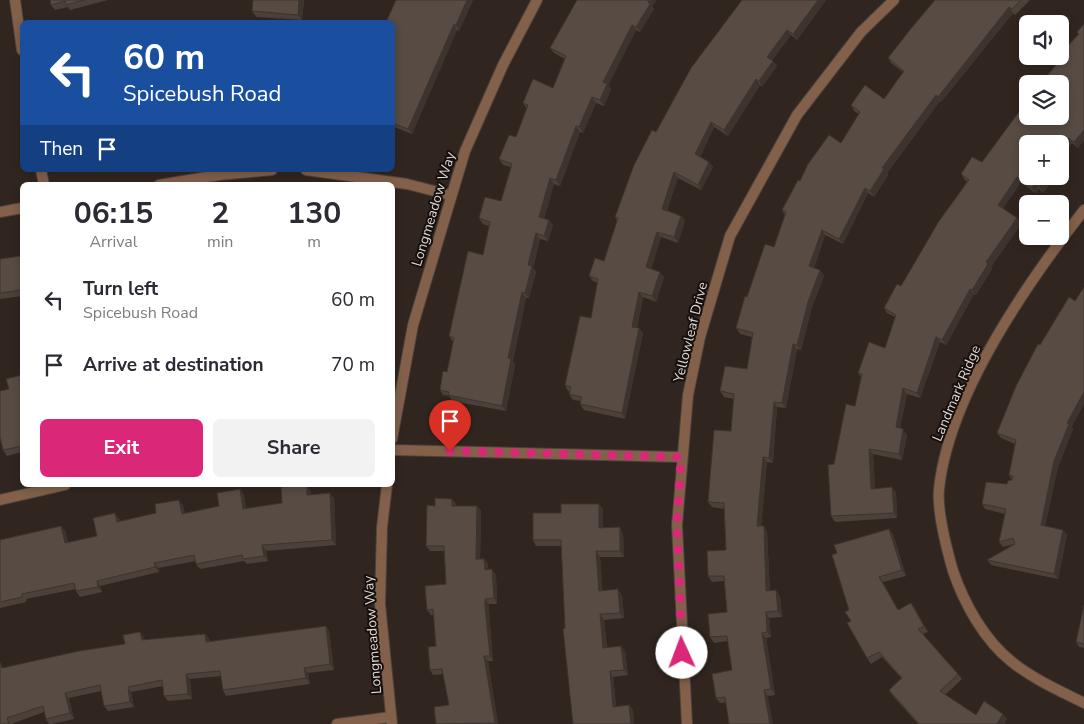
<!DOCTYPE html>
<meta charset="utf-8">
<style>
:root{--surface:#fff;--page:#f2f2f3;--text:#2b2b33;--muted:#7c7c81;--accent:#db2777}
body{margin:0;font-family:"Nunito Sans",sans-serif;background:var(--page);color:var(--text);height:100vh;display:flex;flex-direction:column;font-size:19px;white-space:nowrap}
*{box-sizing:border-box;margin:0}
p{font-size:16px;color:var(--muted)}
.icon{flex:none;width:28px;height:28px;fill:none;stroke:currentColor;stroke-width:2;stroke-linecap:round;stroke-linejoin:round}
.map{position:relative;flex:1;overflow:hidden}
.details{position:absolute;left:20px;top:182px;width:375px;height:305px;display:flex;flex-direction:column;background:var(--surface);border-radius:8px;box-shadow:0 2px 8px #0003}
.details>*{flex:none}
.guide{position:absolute;left:20px;top:20px;width:375px;height:152px;border-radius:8px;box-shadow:0 2px 8px #0003;background:#1a4fa0;color:#fff;overflow:hidden}
.buttons{position:absolute;left:1019px;top:15px;display:grid;gap:10px}
.buttons a{display:grid;place-items:center;width:50px;height:50px;border-radius:8px;background:var(--surface);box-shadow:0 2px 8px #0003;font-size:25px}
.pin{position:absolute;display:grid;place-items:center;width:42px;height:42px;color:#fff;margin:-51px -21px;border-radius:50% 50% 50% 0;rotate:-45deg;box-shadow:0 0 5px #0007}
.pin .icon{rotate:45deg}
.me{position:absolute;width:55px;margin:-28px;rotate:358deg;stroke-linejoin:round;filter:drop-shadow(0 0 4px #0008)}
.turn{display:flex;align-items:center;gap:18px;height:105px;padding:0 20px;font-size:22px}
.turn .icon{width:65px;height:65px;stroke-width:2.5}
.turn b{display:block;font-size:35px;line-height:42px}
.then{display:flex;align-items:center;height:48px;padding:0 20px;background:#0003;gap:10px;font-size:19px}
.eta{display:flex;justify-content:space-evenly;align-items:center;height:85px;text-align:center}
.eta b{font-size:30px;font-weight:700;line-height:35px}
.button{display:flex;gap:10px;margin-top:auto;padding:10px 20px}
.button a{flex:1;height:58px;border-radius:8px;background:var(--accent);color:#fff;font-size:20px;font-weight:700;line-height:58px;text-align:center}
.button a+a{background:var(--page);color:var(--text)}
ul{padding:0;list-style:none}
li{display:flex;align-items:center;gap:15px;height:65px;padding:0 20px}
li div{flex:1}
li b{display:block;font-size:19px}
li em{font-style:normal}
.map>svg:first-child{display:block}
.lines{fill:none;stroke-linecap:round;stroke-linejoin:round}
.minor-casing{stroke:#4d423c;stroke-width:12}
.minor{stroke:#826049;stroke-width:10}
.wall{fill:#4b403a}
.shaded-wall{fill:#3d342f}
.building{fill:#574b43;stroke:#3d342f}
.route{stroke:#db2777;stroke-width:9;stroke-dasharray:0 16.2}
.labels{text-anchor:middle;stroke-width:4;stroke-linejoin:round;paint-order:stroke}
.street-label{font-size:14px;fill:#dfd8d3;stroke:#15100d}
</style>
<div class="map">
<svg width="1084" height="724" viewBox="0 0 1084 724">
<rect width="100%" height="100%" fill="#31261f"/>
<g class="lines">
<!-- minor casing -->
<g class="minor-casing">
<g id="minor">
<polyline points="15,0 22,50"/>
<polyline points="41,170 44,185"/>
<polyline points="306,170 407,184 450,195"/>
<polyline points="159,185 219,175 272,170"/>
<path d="M1084,210C1027,283 949,394 939,489C937,510 947,550 953,571C964,603 984,640 1012,662C1033,679 1060,691 1084,703"/>
<polyline points="0,212 22,208"/>
<polyline points="392,439 413,325 465,151 503,65 537,0"/>
<polyline points="392,450 681,457"/>
<polyline points="387,485 382,527 380,604 392,724"/>
<polyline points="0,500 65,485"/>
<polyline points="337,724 391,717"/>
<polyline points="687,724 677,525 688,395 700,337 730,236 797,115 861,32 894,0"/>
</g>
</g>
<!-- minor -->
<use href="#minor" class="minor"/>
</g>
<!-- wall -->
<g class="wall">
<polygon points="50,0 108,0 70,10 68,7 55,10 51,5"/>
<polygon points="304,0 302,20 256,17 252,11"/>
<polygon points="473,0 459,31 457,30 412,134 392,126 392,22"/>
<polygon points="577,0 657,0 652,6 654,9 640,32 636,30 608,85 611,89 604,106 596,103 583,133 580,132 560,186 554,184 544,219 553,225 548,241 540,239 533,268 536,272 529,298 526,298 513,361 515,365 506,411 452,401 449,396 443,395 440,390 447,372 453,342 449,336 483,255 489,226 483,224 479,218 501,201 511,167 503,165 499,159 516,137 527,109 523,103 553,88 565,59 554,53 550,48"/>
<polygon points="742,0 826,0 797,40 791,35 772,60 777,66 762,87 760,85 728,136 714,127 700,157 713,167 701,190 678,178 667,210 681,216 685,221 678,243 661,237 651,269 664,277 656,302 643,297 637,328 639,328 643,333 625,419 584,410 580,404 581,401 573,400 569,394 570,391 568,391 565,385 591,318 598,283 593,281 589,276 604,261 617,221 615,217 656,132"/>
<polygon points="935,0 1030,0 1015,15 1013,13 941,102 940,101 887,173 888,175 874,197 868,193 843,244 825,235 814,268 820,270 824,276 812,307 801,350 797,349 786,408 777,407 773,463 767,462 761,526 767,532 770,591 780,596 782,617 769,618 771,637 766,638 775,695 720,703 716,698 732,670 728,641 714,643 710,637 727,612 724,581 712,582 708,576 726,550 724,509 712,507 708,502 731,431 734,399 724,397 720,391 747,369 752,337 740,334 736,328 747,297 774,247 785,215 782,210 800,181 841,143 859,114 854,111 851,105 884,99 903,72 891,63 888,58"/>
<polygon points="1084,24 1084,140 1078,148 1072,143 1070,146 1068,144 1060,156 1060,144 1028,176 1054,176 1055,177 1043,193 1039,189 1035,193 1021,182 1003,208 1017,218 1021,224 991,267 992,269 976,295 974,294 946,345 940,342 920,398 907,394 900,428 907,435 902,460 873,454 875,488 896,493 897,518 835,522 831,516 834,464 855,406 861,377 858,373 885,348 895,317 887,313 884,308 901,286 967,181 965,180 961,174 982,162 1024,106 1023,104 1063,56 1061,53 1079,34 1077,32"/>
<polygon points="22,246 22,296 0,299 0,259 21,256"/>
<polygon points="22,375 22,452 7,456 3,450 9,389"/>
<polygon points="1072,427 1073,429 1058,467 1045,526 1063,530 1067,535 1058,579 991,565 987,560 1014,544 1003,547 999,542 1005,514 985,509 982,504 1012,480 1009,475 1015,444 1001,438 997,433"/>
<polygon points="240,489 244,495 246,508 282,503 311,491 311,494 334,498 336,545 266,551 268,561 247,564 244,561 200,569 196,564 196,561 158,568 159,572 100,586 102,592 80,597 76,591 76,589 26,599 26,602 0,608 0,540 61,526 65,531 68,543 97,536 119,518 120,521 156,513 183,505 184,513 219,506"/>
<polygon points="452,499 456,504 456,506 477,506 481,511 480,559 484,559 488,564 488,570 496,575 497,604 489,604 489,612 493,661 488,661 498,724 436,724 449,705 443,674 433,675 430,670 436,646 434,615 431,615 427,610 446,584 444,551 430,551 426,546 435,506"/>
<polygon points="603,509 603,527 623,533 624,557 600,557 602,590 622,595 624,618 604,620 607,647 625,651 628,675 613,677 616,706 629,705 633,710 634,724 573,724 565,628 561,546 536,546 533,540 561,513"/>
<polygon points="893,534 906,576 883,582 898,610 911,603 928,632 923,634 958,674 962,679 945,695 976,715 1003,714 1007,719 1004,724 918,724 892,695 889,690 901,678 882,657 871,664 867,658 851,621 837,553"/>
<polygon points="1084,605 1084,648 1079,647 1076,642"/>
<polygon points="326,626 329,631 334,670 308,673 310,684 226,696 223,690 221,676 190,679 192,699 168,701 164,696 163,686 131,692 134,707 108,711 104,706 101,691 69,698 74,719 52,724 49,724 46,719 44,712 11,724 0,724 3,666 4,668 125,644 140,632 144,638 145,640 205,634 209,639 210,642"/>
</g>
<!-- shaded-wall -->
<g class="shaded-wall">
<polygon points="299,0 304,0 302,20 298,15"/>
<polygon points="467,0 473,0 459,31 456,25"/>
<polygon points="649,0 657,0 652,6 654,9 640,32 636,27"/>
<polygon points="818,0 826,0 797,40 793,34"/>
<polygon points="1009,7 1013,13 941,102 938,97"/>
<polygon points="454,24 457,30 412,134 408,129"/>
<polygon points="632,25 636,30 608,85 611,89 604,106 600,100 603,82"/>
<polygon points="787,30 791,35 771,62 767,57"/>
<polygon points="773,61 777,66 762,87 759,81"/>
<polygon points="756,79 760,85 728,136 724,130"/>
<polygon points="936,95 940,101 887,173 888,175 874,197 870,191 882,168"/>
<polygon points="592,97 596,103 583,133 579,127"/>
<polygon points="711,122 714,127 699,160 695,154"/>
<polygon points="576,126 580,132 560,186 556,180"/>
<polygon points="1084,130 1084,140 1078,148 1074,142"/>
<polygon points="1068,138 1072,143 1070,146 1066,140"/>
<polygon points="1065,139 1068,144 1060,156 1060,145"/>
<polygon points="709,162 713,167 701,190 698,185"/>
<polygon points="674,172 678,178 665,214 662,209"/>
<polygon points="1047,176 1054,176 1055,177 1043,193 1039,187"/>
<polygon points="1017,177 1021,182 1002,210 998,205"/>
<polygon points="550,178 554,184 543,222 539,217"/>
<polygon points="1035,183 1039,189 1035,193 1032,188"/>
<polygon points="865,188 868,193 843,244 839,239"/>
<polygon points="681,216 685,221 678,243 674,237"/>
<polygon points="1017,218 1021,224 991,267 992,269 976,295 972,290 986,262"/>
<polygon points="549,220 553,225 548,241 544,236"/>
<polygon points="822,230 825,235 813,271 809,266"/>
<polygon points="657,232 661,237 650,272 646,267"/>
<polygon points="536,233 540,239 533,268 536,272 529,298 525,293 528,265"/>
<polygon points="820,270 824,276 812,307 801,350 797,345 808,302"/>
<polygon points="660,272 664,277 656,302 652,296"/>
<polygon points="970,289 974,294 946,345 942,340"/>
<polygon points="522,292 526,298 513,361 515,365 506,411 502,406 508,358"/>
<polygon points="639,292 643,297 636,332 632,327"/>
<polygon points="639,328 643,333 625,419 622,413"/>
<polygon points="936,337 940,342 920,398 917,393"/>
<polygon points="793,344 797,349 786,408 782,403"/>
<polygon points="903,388 907,394 899,433 896,427"/>
<polygon points="1084,392 1084,404 1072,427 1073,429 1058,467 1044,530 1041,525 1054,461 1067,423"/>
<polygon points="774,402 777,407 773,463 769,458"/>
<polygon points="903,429 907,435 902,460 899,454"/>
<polygon points="869,449 873,454 875,494 871,489"/>
<polygon points="763,457 767,462 761,532 757,526"/>
<polygon points="307,485 311,491 311,500 307,495"/>
<polygon points="892,487 896,493 897,518 894,513"/>
<polygon points="240,489 244,495 247,514 243,509"/>
<polygon points="330,493 334,498 336,545 332,540"/>
<polygon points="452,499 456,504 456,511 452,506"/>
<polygon points="179,500 183,505 186,519 182,514"/>
<polygon points="599,504 603,509 603,533 599,528"/>
<polygon points="477,506 481,511 480,565 476,559"/>
<polygon points="115,513 119,518 121,527 117,522"/>
<polygon points="61,526 65,531 69,549 65,543"/>
<polygon points="764,526 767,532 770,597 766,591"/>
<polygon points="620,527 623,533 624,557 620,551"/>
<polygon points="889,529 893,534 906,576 902,570"/>
<polygon points="1063,530 1067,535 1058,579 1054,574"/>
<polygon points="262,545 266,551 268,561 264,556"/>
<polygon points="596,551 600,557 603,596 599,591"/>
<polygon points="484,559 488,564 489,575 485,570"/>
<polygon points="154,563 158,568 159,572 155,567"/>
<polygon points="492,569 496,575 497,604 494,598"/>
<polygon points="879,577 883,582 902,616 898,610"/>
<polygon points="97,581 100,586 102,592 98,587"/>
<polygon points="618,589 622,595 624,618 620,613"/>
<polygon points="776,590 780,596 782,617 778,611"/>
<polygon points="485,599 489,604 489,612 493,661 490,656 485,606"/>
<polygon points="911,603 915,608 928,632 924,626"/>
<polygon points="766,612 769,618 771,637 767,632"/>
<polygon points="600,614 604,620 607,653 603,648"/>
<polygon points="326,626 329,631 334,670 330,664"/>
<polygon points="140,632 144,638 146,646 142,640"/>
<polygon points="762,633 766,638 775,695 771,689"/>
<polygon points="205,634 209,639 210,648 206,642"/>
<polygon points="621,646 625,651 628,675 624,670"/>
<polygon points="484,656 488,661 498,724 495,723"/>
<polygon points="304,668 308,673 310,684 306,678"/>
<polygon points="610,671 613,677 617,712 613,707"/>
<polygon points="186,674 190,679 192,699 188,694"/>
<polygon points="128,687 131,692 134,707 130,702"/>
<polygon points="764,690 768,696 773,724 770,724"/>
<polygon points="65,693 69,698 74,719 70,713"/>
<polygon points="629,705 633,710 634,724 631,724"/>
<polygon points="1003,714 1007,719 1004,724 997,724"/>
</g>
<!-- building -->
<g class="building">
<polygon points="50,0 84,0 66,5 65,1 51,5"/>
<polygon points="253,0 299,0 298,15 252,11"/>
<polygon points="396,0 467,0 456,25 454,24 408,129 392,123 392,22 386,22"/>
<polygon points="577,0 649,0 648,2 650,4 636,27 632,25 603,82 607,84 600,100 592,97 579,127 576,126 556,180 550,178 539,217 549,220 544,236 536,233 528,265 532,266 525,293 522,292 508,358 511,359 502,406 448,395 449,392 440,390 443,371 447,372 454,338 449,336 468,251 483,255 490,222 479,218 485,197 501,201 512,164 499,159 509,135 516,137 528,105 523,103 533,79 553,88 566,56 550,48"/>
<polygon points="742,0 818,0 793,34 787,30 767,57 773,61 759,81 756,79 724,130 711,122 695,154 709,162 698,185 674,172 662,209 681,216 674,237 657,232 646,267 660,272 652,296 639,292 632,327 639,328 622,413 580,404 582,397 569,394 571,387 565,385 580,316 591,318 598,279 589,276 595,258 604,261 618,218 615,217 634,165 652,130 656,132 691,68"/>
<polygon points="935,0 1021,0 1012,9 1009,7 938,97 936,95 882,168 884,169 870,191 865,188 839,239 822,230 809,266 820,270 808,302 797,345 793,344 782,403 774,402 769,458 763,457 757,526 764,526 766,591 776,590 778,611 766,612 767,632 762,633 771,689 764,690 770,724 729,724 725,697 716,698 712,674 732,670 727,636 710,637 708,614 727,612 724,576 708,576 707,551 726,550 724,503 708,502 714,430 731,431 734,394 720,391 725,366 747,369 753,333 736,328 745,296 747,297 765,244 774,247 786,212 782,210 798,180 800,181 808,164 829,135 841,143 860,112 851,105 865,85 884,99 904,71 888,58 909,31"/>
<polygon points="1084,24 1084,130 1074,142 1068,138 1066,140 1065,139 1060,145 1060,144 1028,144 1028,176 1047,176 1039,187 1035,183 1032,188 1017,177 998,205 1017,218 986,262 988,264 972,290 970,289 942,340 936,337 917,393 903,388 896,427 903,429 899,454 869,449 871,489 892,487 894,513 831,516 828,465 834,464 846,404 855,406 862,374 858,373 869,342 885,348 896,315 884,308 897,284 901,286 939,221 969,180 961,174 972,157 982,162 1024,105 1023,104 1028,98 1028,116 1060,116 1060,84 1040,84 1064,56 1061,53 1079,34 1077,32"/>
<polygon points="20,246 22,246 22,290 0,293 0,259 21,256"/>
<polygon points="1084,287 1084,392 1067,423 1069,424 1054,461 1041,525 1063,530 1054,574 987,560 1015,544 1013,538 999,542 1006,509 982,504 986,482 1007,484 1008,481 1012,480 1013,476 1009,475 1016,440 997,433 1016,386 1038,344 1040,345 1069,297 1075,301"/>
<polygon points="22,375 22,446 3,450 0,437 0,391 9,389 6,379"/>
<polygon points="307,485 307,495 330,493 332,540 262,545 264,556 243,559 242,555 196,564 194,555 154,563 155,567 97,581 98,587 76,591 74,583 22,594 22,597 0,602 0,540 61,526 65,543 97,536 93,518 115,513 117,522 156,513 155,504 179,500 182,514 219,506 217,493 240,489 243,509 282,503 281,487"/>
<polygon points="435,498 452,499 452,506 477,506 476,559 484,559 485,570 492,569 494,598 485,599 485,606 490,656 484,656 495,723 436,724 434,707 449,705 442,669 430,670 428,647 436,646 433,609 427,610 425,586 446,584 444,546 426,546 427,505 435,506"/>
<polygon points="561,504 599,504 599,528 620,527 620,551 596,551 599,591 618,589 620,613 600,614 603,648 621,646 624,670 610,671 613,707 629,705 631,724 573,724 563,629 565,628 561,540 533,540 533,513 561,513"/>
<polygon points="889,529 902,570 879,577 898,610 911,603 924,626 918,629 958,674 940,691 976,715 984,701 1003,714 997,724 919,724 889,690 902,678 879,652 867,658 847,623 851,621 845,612 849,610 832,555 837,553 834,545"/>
<polygon points="1084,605 1084,644 1076,642"/>
<polygon points="326,626 330,664 304,668 306,678 223,690 220,671 186,674 188,694 164,696 162,680 128,687 130,702 104,706 100,685 65,693 70,713 46,719 43,706 7,718 9,724 0,724 0,662 2,668 79,651 125,644 123,635 140,632 142,640 205,634 206,642"/>
</g>
<g class="lines">
<!-- route -->
<polyline class="route" points="450,451 681,457 677,525 682,653"/>
</g>
<g class="labels">
<!-- street labels -->
<g class="street-label">
<text transform="translate(433 209) rotate(-73)" y="5">Longmeadow Way</text>
<text transform="translate(690 332) rotate(-76)" y="5">Yellowleaf Drive</text>
<text transform="translate(956 393) rotate(-67)" y="5">Landmark Ridge</text>
<text transform="translate(372 635) rotate(-94)" y="5">Longmeadow Way</text>
</g>
</g>
</svg>
<div class="buttons">
<a><svg class="icon" aria-label="sound" viewBox="0 0 24 24"><path d="M4 9h4l5-4v14l-5-4H4zM17 9q2 3 0 6"/></svg></a>
<a><svg class="icon" aria-label="layers" viewBox="0 0 24 24"><path d="M12 4l9 5-9 5-9-5zM3 14l9 5 9-5"/></svg></a>
<a>+</a>
<a>−</a>
</div>
<div class="pin" style="left:450px;top:451px;background:#d93025"><svg class="icon" aria-label="arrive" viewBox="0 0 24 24"><path d="M6 21V4h12l-3 4 3 4H6"/></svg></div>
<svg class="me" style="left:682px;top:653px" viewBox="-20 -20 40 40"><circle r="19" fill="#fff"/><path d="M0-13L10 11 0 6-10 11z" fill="#db2777"/></svg>
<div class="guide">
<div class="turn"><svg class="icon" aria-label="left" viewBox="0 0 24 24"><path d="M17 20v-9H6M10 6l-5 5 5 5"/></svg><div><b>60 m</b>Spicebush Road</div></div>
<div class="then">Then<svg class="icon" aria-label="arrive" viewBox="0 0 24 24"><path d="M6 21V4h12l-3 4 3 4H6"/></svg></div>
</div>
<section class="details">
<div class="eta">
<div><b>06:15</b><p>Arrival</p></div>
<div><b>2</b><p>min</p></div>
<div><b>130</b><p>m</p></div>
</div>
<ul>
<li><svg class="icon" aria-label="left" viewBox="0 0 24 24"><path d="M17 20v-9H6M10 6l-5 5 5 5"/></svg><div><b>Turn left</b><p>Spicebush Road</p></div><em>60 m</em></li>
<li><svg class="icon" aria-label="arrive" viewBox="0 0 24 24"><path d="M6 21V4h12l-3 4 3 4H6"/></svg><div><b>Arrive at destination</b></div><em>70 m</em></li>
</ul>
<div class="button"><a>Exit</a><a>Share</a></div>
</section>
</div>
